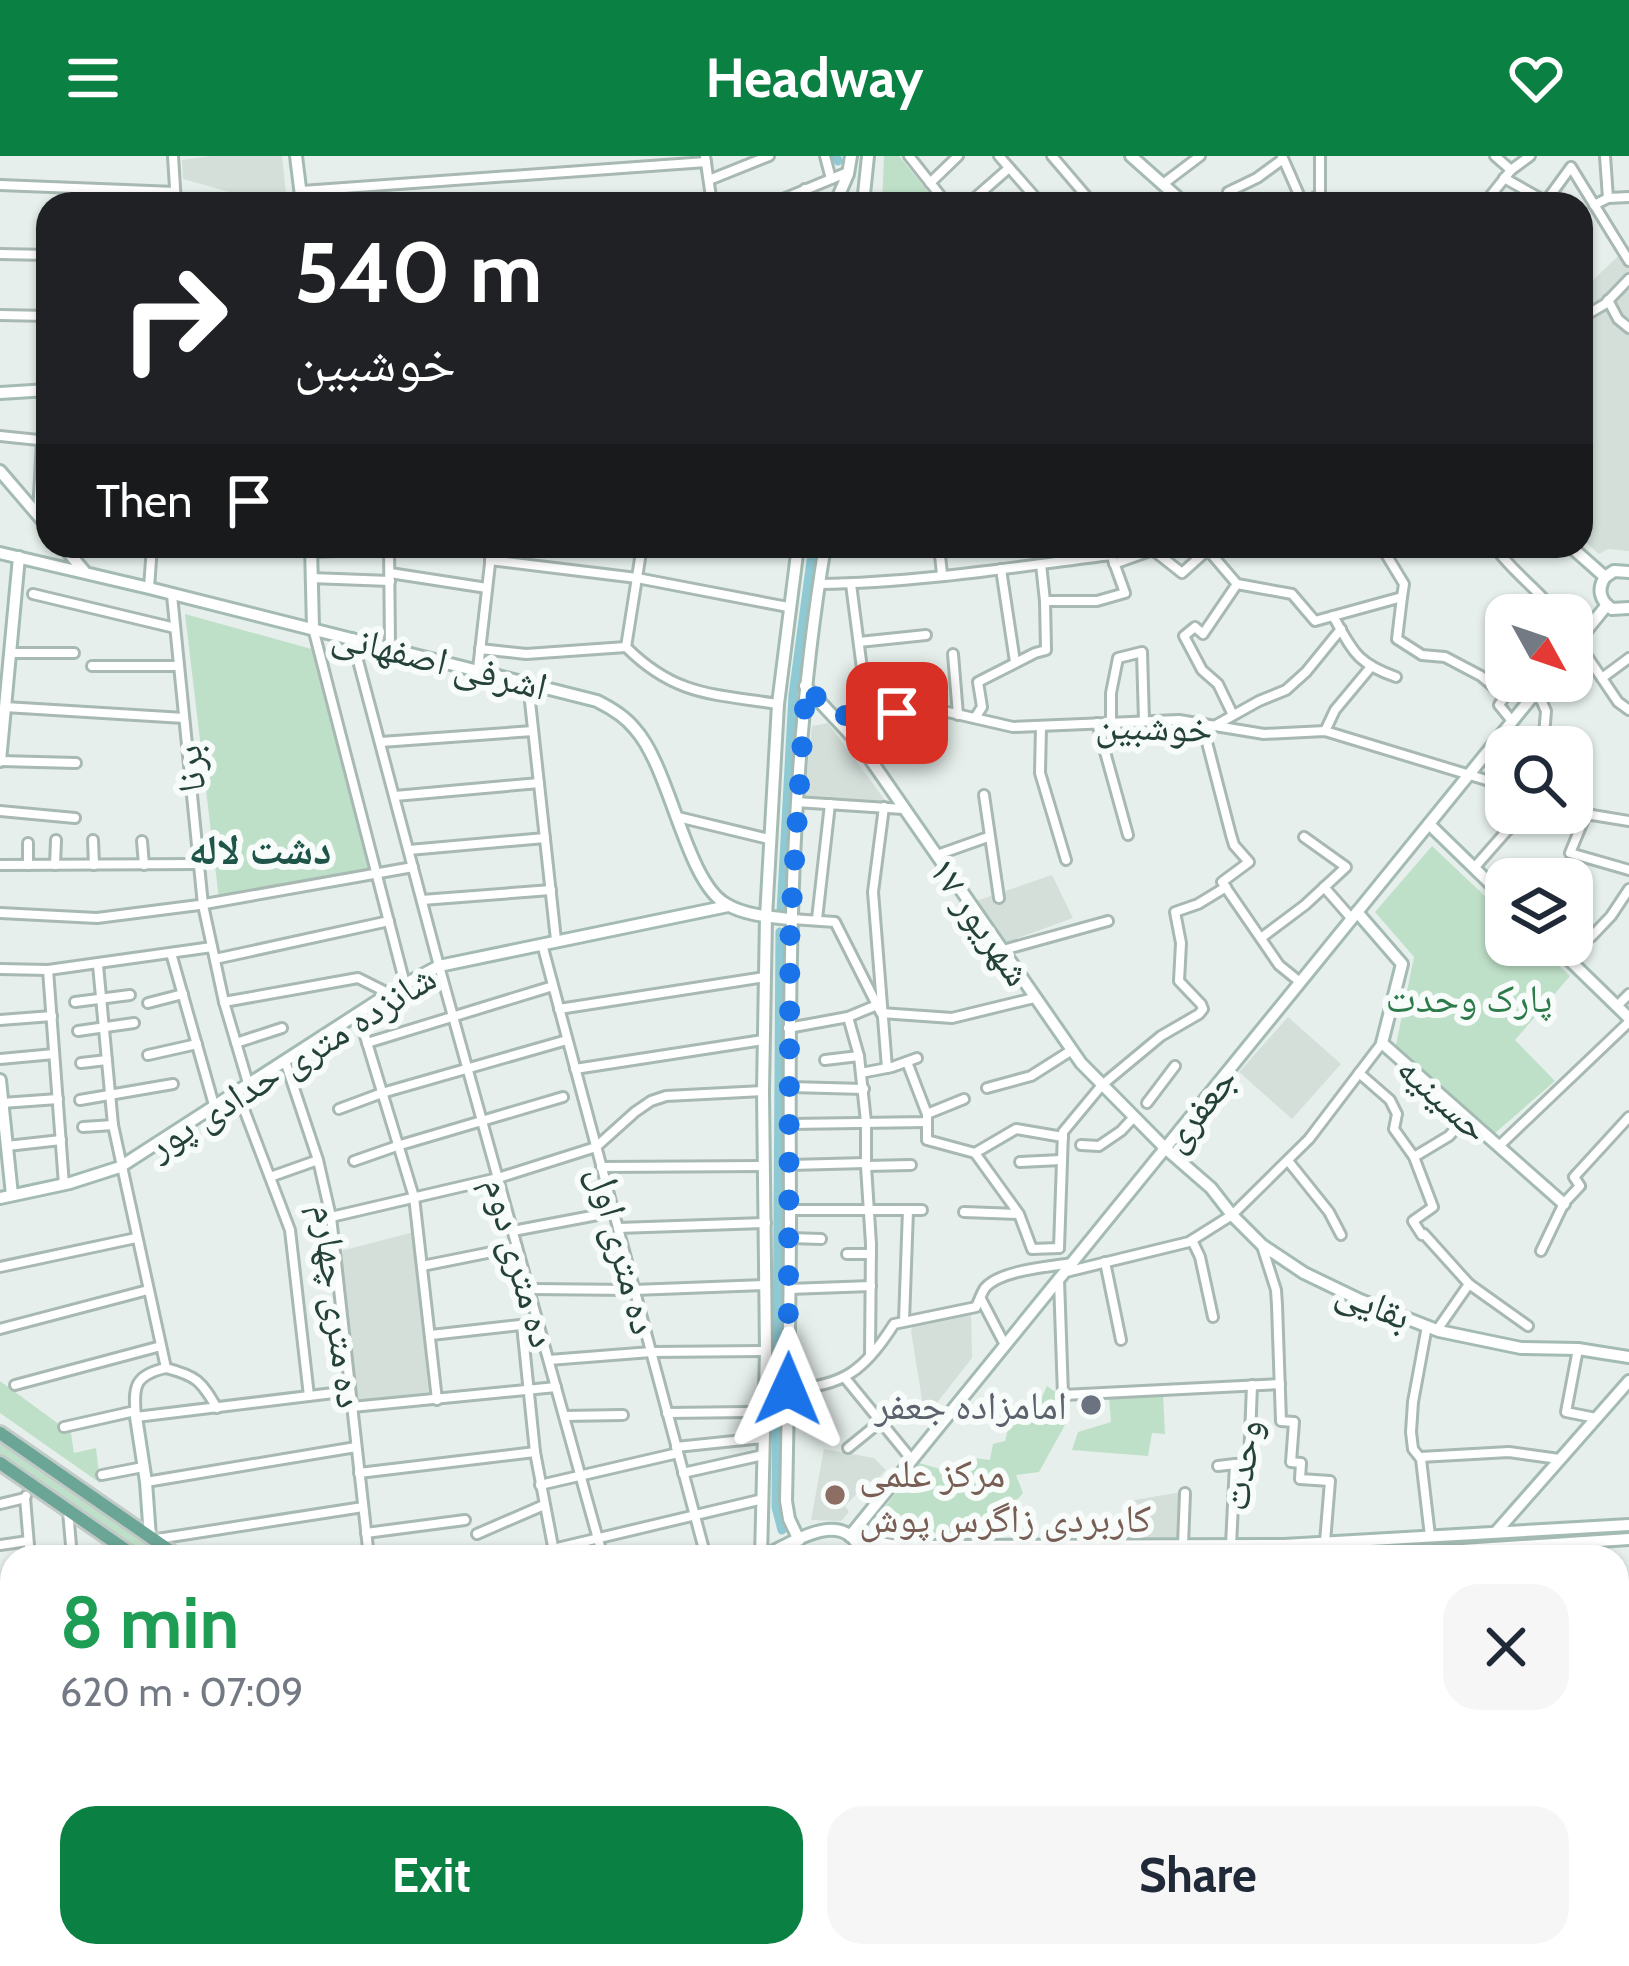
<!DOCTYPE html>
<meta charset="utf-8">
<style>
:root{--surface:#fff;--page:#f6f6f7;--text:#1f2937;--muted:#747a83;--accent:#0b8043}
body{margin:0;font-family:Cabin,"Noto Naskh Arabic",sans-serif;background:var(--page);color:var(--text);height:100vh;display:flex;flex-direction:column;font-size:45px;white-space:nowrap}
*{box-sizing:border-box;margin:0}
p{font-size:39px;color:var(--muted)}
.icon{flex:none;width:66px;height:66px;fill:none;stroke:currentColor;stroke-width:2;stroke-linecap:round;stroke-linejoin:round}
.map{position:relative;flex:1;overflow:hidden}
.details{position:absolute;left:0px;top:1389px;width:1629px;height:423px;display:flex;flex-direction:column;background:var(--surface);border-radius:36px 36px 0 0;box-shadow:0 3px 9px #0004}
.details>*{flex:none}
.guide{position:absolute;left:36px;top:36px;width:1557px;height:366px;border-radius:36px;box-shadow:0 3px 9px #0004;background:#202124;color:#fff;overflow:hidden}
.needle{width:78px;rotate:130deg}
.controls{position:absolute;left:1485px;top:438px;display:grid;gap:24px}
.controls a{display:grid;place-items:center;width:108px;height:108px;border-radius:24px;background:var(--surface);box-shadow:0 3px 9px #0004;font-size:60px}
.pin{position:absolute;display:grid;place-items:center;width:102px;height:102px;color:#fff;margin:-51px;border-radius:24px;box-shadow:0 6px 18px #0006}
.me{position:absolute;width:132px;margin:-66px;rotate:1deg;stroke-linejoin:round;filter:drop-shadow(0 0 9px #0008)}
.turn{display:flex;align-items:center;gap:42px;height:252px;padding:0 60px;font-size:54px}
.turn .icon{width:156px;height:156px;stroke-width:2.5}
.turn b{display:block;font-size:84px;line-height:102px}
.then{display:flex;align-items:center;height:114px;padding:0 60px;background:#0003;gap:24px;font-size:45px}
.round{display:grid;place-items:center;flex:none;width:126px;height:126px;border-radius:36px;background:var(--page)}
.overview{display:flex;align-items:center;justify-content:space-between;height:204px;padding:0 60px}
h1{font-size:72px;font-weight:800;line-height:90px;color:#1e9e55}
.button{display:flex;gap:24px;margin-top:auto;padding:24px 60px}
.button a{flex:1;height:138px;border-radius:36px;background:var(--accent);color:#fff;font-size:48px;font-weight:800;line-height:138px;text-align:center}
.button a+a{background:var(--page);color:var(--text)}
header{display:flex;justify-content:space-between;align-items:center;height:156px;padding:0 60px;background:var(--accent);color:#fff;font-size:54px;font-weight:800}
.map>svg:first-child{display:block}
.built{fill:#d4dfda}
.green{fill:#bfe0c8}
.lines{fill:none;stroke-linecap:round;stroke-linejoin:round}
.stream{stroke:#8ec9d4;stroke-width:3}
.canal{stroke:#8ec9d4;stroke-width:9}
.street-casing{stroke:#a8b8b2;stroke-width:14}
.secondary-casing{stroke:#a4bbb3;stroke-width:16}
.primary-casing{stroke:#c2cac8;stroke-width:18}
.street{stroke:#fff;stroke-width:8}
.secondary{stroke:#fff;stroke-width:10}
.primary{stroke:#6aa596;stroke-width:12}
.route{stroke:#1a73e8;stroke-width:21;stroke-dasharray:0 37.8}
.worship-dot{fill:#6b7280;stroke:#f7fbf9;stroke-width:4.5}
.education-dot{fill:#8d6e63;stroke:#f7fbf9;stroke-width:4.5}
.labels{text-anchor:middle;stroke-width:12;stroke-linejoin:round;paint-order:stroke}
.street-label{font-size:39px;fill:#24423a;stroke:#f7fbf9}
.park-label{font-size:39px;fill:#2d7a4b;stroke:#f7fbf9}
.worship-label{font-size:39px;fill:#5b616d;stroke:#f7fbf9;text-anchor:end}
.education-label{font-size:39px;fill:#785e54;stroke:#f7fbf9;text-anchor:start}
.neighbourhood-label{font-size:42px;font-weight:bold;fill:#1f5548;stroke:#f7fbf9}
</style>
<header><svg class="icon" aria-label="menu" viewBox="0 0 24 24"><path d="M4 6h16M4 12h16M4 18h16"/></svg>Headway<svg class="icon" aria-label="heart" viewBox="0 0 24 24"><path d="M12 20l-8-8c-3-5 5-10 8-4 3-6 11-1 8 4z"/></svg></header>
<div class="map">
<svg width="1629" height="1810" viewBox="0 0 1629 1810">
<rect width="100%" height="100%" fill="#e6efeb"/>
<!-- built -->
<g class="built">
<polygon points="211,0 282,0 287,48 272,48 183,23 182,4"/>
<polygon points="1629,90 1629,395 1608,393 1599,398 1581,382 1581,131 1592,125"/>
<polygon points="828,567 887,647 804,641 812,570"/>
<polygon points="1052,719 1073,762 1002,788 976,745"/>
<polygon points="1288,861 1341,908 1292,963 1239,916"/>
<polygon points="414,1076 429,1240 358,1246 337,1096"/>
<polygon points="971,1156 972,1202 925,1262 911,1175 913,1168"/>
<polygon points="824,1293 874,1302 886,1314 873,1328 869,1325 845,1350 849,1356 841,1365 811,1364"/>
<polygon points="1181,1336 1182,1383 1130,1382 1129,1345"/>
</g>
<!-- green -->
<g class="green">
<polygon points="884,0 899,0 938,48 882,48"/>
<polygon points="185,458 315,494 369,712 219,743"/>
<polygon points="1432,690 1506,760 1506,789 1537,789 1570,820 1515,884 1555,925 1495,977 1396,889 1414,801 1375,756"/>
<polygon points="0,1225 71,1277 74,1297 96,1292 100,1327 0,1257"/>
<path d="M1047,1230L1068,1245L1066,1267L1039,1316L1016,1319L1023,1337C1012,1352 993,1356 977,1365L986,1377L879,1378L872,1368L919,1307L958,1318L965,1301L990,1304L993,1288L1005,1285L1012,1258L1028,1259L1034,1245L1041,1243Z"/>
<polygon points="1163,1238 1165,1278 1152,1277 1148,1300 1072,1294 1078,1276 1111,1266 1109,1241"/>
<polygon points="0,1284 168,1401 147,1401 0,1300"/>
<polygon points="1061,1800 1268,1800 1269,1810 1061,1810"/>
</g>
<g class="lines">
<!-- stream -->
<polyline class="stream" points="1501,1382 1629,1376"/>
<!-- canal -->
<g class="canal">
<polyline points="836,0 838,5"/>
<polyline points="848,48 849,46"/>
<polyline points="781,757 793,539 813,390"/>
<polyline points="780,776 776,1351 782,1374"/>
<polyline points="1053,1800 1053,1810"/>
</g>
<!-- street casing -->
<g class="street-casing">
<g id="street">
<polyline points="173,0 176,48"/>
<polyline points="705,0 712,48"/>
<polyline points="825,0 831,23"/>
<polyline points="909,0 947,48"/>
<polyline points="999,0 1041,48"/>
<polyline points="1052,0 1093,48"/>
<polyline points="1282,0 1303,48"/>
<polyline points="1495,0 1511,14"/>
<polyline points="1605,0 1608,42"/>
<polyline points="1504,22 1545,45"/>
<polyline points="709,24 769,0"/>
<polyline points="930,27 958,0"/>
<polyline points="1163,28 1200,0"/>
<polyline points="0,29 175,36"/>
<polyline points="805,33 807,48"/>
<polyline points="302,35 706,6"/>
<polyline points="771,48 848,16"/>
<polyline points="968,48 1009,12"/>
<polyline points="1231,48 1228,36 1257,22 1283,3"/>
<polyline points="1305,48 1320,38 1320,0"/>
<polyline points="1484,48 1511,14 1530,0"/>
<polyline points="1544,48 1571,11 1629,105"/>
<polyline points="1594,49 1608,42 1629,41"/>
<polyline points="0,98 48,99"/>
<polyline points="1608,144 1618,163 1629,172"/>
<polyline points="0,159 48,160"/>
<polyline points="1581,162 1605,148 1629,123"/>
<polyline points="1581,223 1585,220"/>
<polyline points="0,280 48,285"/>
<polyline points="38,359 42,284"/>
<polyline points="389,390 390,491"/>
<path d="M642,390L626,491C675,540 713,538 778,548"/>
<polyline points="939,390 942,418"/>
<polyline points="1381,390 1404,428 1402,441"/>
<path d="M1494,390C1513,417 1539,434 1558,459"/>
<polyline points="1040,391 1043,390"/>
<polyline points="1208,394 1237,428 1292,438 1315,465 1402,441 1397,483 1422,499 1445,501 1481,520 1505,540 1499,549 1512,565"/>
<polyline points="311,396 389,393"/>
<polyline points="490,404 637,422 788,451"/>
<polyline points="1114,408 1153,394 1182,417 1212,390"/>
<polyline points="1001,413 1015,506"/>
<polyline points="390,417 487,432"/>
<polyline points="311,422 390,425"/>
<path d="M820,428C917,427 1015,411 1111,399"/>
<polyline points="851,428 868,559"/>
<polyline points="149,432 152,390"/>
<polyline points="33,438 175,472"/>
<polyline points="172,439 203,749 224,846 248,927"/>
<polyline points="1045,445 1097,445 1125,437 1108,390"/>
<path d="M1333,460C1353,495 1356,507 1396,521"/>
<polyline points="313,472 405,828"/>
<polyline points="1572,478 1618,546 1629,554"/>
<polyline points="352,482 439,810 603,1401"/>
<polyline points="859,486 926,479"/>
<polyline points="480,493 526,498 626,491"/>
<polyline points="11,497 74,497"/>
<polyline points="953,498 958,559"/>
<polyline points="92,510 179,510"/>
<polyline points="478,513 492,390"/>
<polyline points="1602,522 1629,502"/>
<polyline points="528,527 556,784"/>
<polyline points="1537,535 1546,555 1543,591"/>
<polyline points="5,551 184,562"/>
<polyline points="1233,559 1218,528 1202,514 1184,480 1195,471 1203,478 1237,428"/>
<polyline points="836,560 939,554 1013,571 1179,564 1264,578 1325,575 1506,630"/>
<polyline points="975,562 982,551 978,526 1035,497 1046,494 1045,445 1041,408"/>
<polyline points="1111,566 1111,537 1118,502 1142,496 1144,565"/>
<polyline points="1097,567 1128,679"/>
<polyline points="1202,567 1231,679 1234,689 1249,706 1222,726 1279,809 1300,826"/>
<polyline points="1216,569 1259,545 1286,534 1306,516 1341,473"/>
<polyline points="1041,570 1040,617 1066,704"/>
<polyline points="1325,575 1335,554 1370,512"/>
<polyline points="381,586 533,575"/>
<polyline points="0,605 76,607"/>
<polyline points="984,639 999,742"/>
<polyline points="395,640 539,627"/>
<polyline points="796,646 903,653"/>
<polyline points="884,651 873,736 887,912"/>
<polyline points="1572,653 1586,658 1570,697 1629,714"/>
<polyline points="0,655 75,662"/>
<polyline points="1586,658 1629,665"/>
<polyline points="678,661 769,683"/>
<polyline points="93,684 94,709"/>
<polyline points="142,685 144,709"/>
<polyline points="28,687 28,709"/>
<polyline points="409,694 545,682"/>
<polyline points="937,699 988,681"/>
<polyline points="0,709 199,708"/>
<polyline points="55,709 56,684"/>
<polyline points="1474,712 1511,670 1519,657"/>
<polyline points="1324,731 1352,763"/>
<polyline points="422,744 551,734"/>
<polyline points="0,757 97,762 199,749 413,711"/>
<polyline points="792,763 835,766 881,857 952,862 1034,842"/>
<polyline points="817,763 830,648"/>
<polyline points="1591,781 1611,760 1629,733"/>
<polyline points="1261,782 1305,749 1346,711 1304,681"/>
<polyline points="542,788 706,1401"/>
<polyline points="1003,794 1108,765"/>
<polyline points="171,797 214,949"/>
<polyline points="215,803 389,765"/>
<path d="M98,809L113,969L166,1212C197,1220 201,1225 217,1252"/>
<polyline points="0,813 48,814 212,791"/>
<polyline points="48,814 64,1029"/>
<polyline points="75,846 130,839"/>
<polyline points="224,846 358,822 388,837"/>
<polyline points="148,847 183,838"/>
<polyline points="1617,850 1629,838"/>
<polyline points="559,853 765,821"/>
<polyline points="358,857 414,1041 437,1244"/>
<polyline points="848,861 859,900 866,966 866,1010 871,1088 870,1200"/>
<polyline points="0,864 52,860"/>
<polyline points="788,872 848,861 877,849"/>
<polyline points="78,875 134,867"/>
<polyline points="236,887 282,872"/>
<polyline points="367,887 553,830"/>
<polyline points="148,899 197,888"/>
<polyline points="0,903 54,898"/>
<polyline points="825,904 859,900"/>
<polyline points="285,905 318,1004 331,1061 369,1401"/>
<polyline points="907,906 927,958"/>
<polyline points="81,907 107,904"/>
<polyline points="575,913 763,884"/>
<polyline points="861,917 892,911 917,902"/>
<polyline points="1359,917 1390,944 1397,958 1394,973 1414,1001 1433,1051 1413,1065 1422,1079 1424,1078 1469,1128 1528,1170"/>
<polyline points="790,931 864,933"/>
<polyline points="987,932 1031,920 1072,894"/>
<polyline points="237,935 290,1074 309,1240"/>
<polyline points="80,944 173,928"/>
<polyline points="2,947 58,943"/>
<polyline points="1147,947 1175,910"/>
<polyline points="339,953 382,937 567,884"/>
<polyline points="927,966 927,984 975,997 1019,1058 1032,1093 1059,1092"/>
<polyline points="790,968 927,966 927,958 964,943"/>
<polyline points="83,971 113,969"/>
<polyline points="1081,989 1099,990 1121,975 1134,961"/>
<polyline points="7,990 61,984"/>
<polyline points="1499,990 1629,866"/>
<polyline points="975,997 1016,973 1063,981"/>
<polyline points="1414,1001 1449,980 1466,961"/>
<polyline points="354,1005 397,990 563,941"/>
<polyline points="1020,1006 1061,1004"/>
<polyline points="1289,1006 1329,1056 1341,1079"/>
<polyline points="790,1009 866,1007"/>
<polyline points="866,1010 911,1009"/>
<polyline points="601,1011 764,1010"/>
<polyline points="270,1021 318,1004"/>
<polyline points="790,1054 922,1054"/>
<polyline points="964,1056 1018,1058"/>
<polyline points="331,1061 498,1022 596,991 635,956 651,945 666,940 763,935"/>
<polyline points="618,1072 766,1067"/>
<polyline points="513,1075 613,1056"/>
<polyline points="790,1082 821,1083"/>
<polyline points="1192,1084 1200,1101 1213,1161"/>
<polyline points="1262,1090 1276,1134 1277,1149 1281,1265 1294,1266 1291,1306 1301,1307 1300,1323 1330,1325 1325,1386"/>
<polyline points="1059,1092 1063,976 1102,929 1161,880 1199,858 1203,853 1201,848 1179,825 1181,787 1175,756 1198,748 1226,731"/>
<polyline points="1541,1095 1564,1047 1580,1030 1574,1021 1629,961"/>
<polyline points="847,1098 871,1098"/>
<polyline points="1105,1106 1121,1184"/>
<polyline points="422,1110 517,1091"/>
<polyline points="0,1111 136,1082"/>
<polyline points="1066,1116 1189,1086 1232,1059 1309,983 1382,887"/>
<polyline points="1059,1124 1063,1239 1280,1228"/>
<polyline points="529,1133 634,1134 766,1129"/>
<polyline points="789,1133 871,1130"/>
<polyline points="981,1143 1005,1189"/>
<polyline points="904,1165 908,1054"/>
<polyline points="522,1169 535,1296 555,1401"/>
<polyline points="1427,1170 1413,1246 1411,1276 1413,1293 1421,1303 1430,1380"/>
<polyline points="0,1173 148,1134"/>
<polyline points="1437,1174 1469,1128"/>
<polyline points="431,1179 538,1167"/>
<polyline points="1578,1193 1566,1256 1596,1262"/>
<polyline points="549,1204 651,1196 766,1195"/>
<path d="M166,1212C134,1219 133,1231 136,1261L350,1235"/>
<polyline points="845,1222 912,1304"/>
<polyline points="15,1229 161,1190"/>
<path d="M788,1233C843,1231 865,1214 894,1168L976,1151C979,1145 981,1138 985,1132C1000,1114 1049,1111 1072,1107"/>
<polyline points="352,1251 556,1231"/>
<polyline points="667,1257 749,1256"/>
<polyline points="564,1260 623,1259"/>
<polyline points="64,1271 135,1255"/>
<polyline points="676,1291 763,1282"/>
<polyline points="848,1292 880,1266"/>
<polyline points="1420,1301 1509,1296 1559,1303"/>
<polyline points="1218,1310 1235,1308"/>
<polyline points="359,1317 535,1296"/>
<polyline points="683,1317 763,1299"/>
<polyline points="102,1319 143,1311"/>
<polyline points="146,1326 356,1291"/>
<polyline points="540,1329 678,1297"/>
<polyline points="25,1342 30,1401"/>
<polyline points="0,1348 25,1342 26,1340"/>
<polyline points="68,1355 72,1401"/>
<polyline points="366,1377 465,1364"/>
<polyline points="477,1378 544,1349"/>
<polyline points="157,1383 363,1351"/>
<polyline points="0,1389 28,1385"/>
<polyline points="1183,1389 1185,1337"/>
<polyline points="1231,1389 1235,1308 1249,1307 1252,1229"/>
<polyline points="553,1393 763,1343"/>
<polyline points="468,1401 471,1400"/>
<polyline points="0,1439 12,1439"/>
<polyline points="0,1502 12,1501"/>
<polyline points="0,1516 12,1509"/>
<polyline points="0,1576 12,1568"/>
<polyline points="4,1628 12,1622"/>
<polyline points="1617,1711 1629,1707"/>
<polyline points="1617,1774 1629,1771"/>
<polyline points="0,1796 12,1795"/>
<polyline points="122,1800 128,1810"/>
<polyline points="241,1800 247,1810"/>
<polyline points="1380,1800 1381,1810"/>
<polyline points="1480,1800 1481,1810"/>
<polyline points="414,1801 468,1810"/>
<polyline points="694,1807 711,1810"/>
<polyline points="400,1810 415,1801"/>
<polyline points="558,1810 560,1800"/>
<polyline points="791,1810 792,1800"/>
<polyline points="1031,1810 1032,1800"/>
</g>
</g>
<!-- secondary casing -->
<g class="secondary-casing">
<g id="secondary">
<polyline points="296,0 302,48"/>
<polyline points="1131,0 1185,48"/>
<polyline points="835,48 848,18 851,0"/>
<polyline points="863,48 868,0"/>
<polyline points="0,237 48,234"/>
<polyline points="0,315 48,371"/>
<polyline points="63,390 84,415"/>
<polyline points="311,390 313,472"/>
<polyline points="1570,390 1605,421"/>
<path d="M0,397L149,432L597,545C611,552 625,560 635,573C670,611 686,726 726,748C744,759 770,761 790,763"/>
<path d="M1605,421C1597,433 1600,445 1612,453L1629,452"/>
<polyline points="1605,421 1614,415 1629,416"/>
<polyline points="1572,492 1607,449"/>
<polyline points="805,530 861,590 1081,907 1165,992 1211,1032 1232,1059 1262,1089 1304,1117 1360,1144 1439,1175 1521,1192 1578,1193 1629,1201"/>
<polyline points="0,605 19,401"/>
<polyline points="1429,668 1506,743"/>
<polyline points="1357,756 1402,808 1382,887 1564,1048"/>
<polyline points="1554,789 1629,862"/>
<polyline points="0,924 12,1039"/>
<polyline points="0,1042 70,1027 120,1011 396,833 439,810 728,750"/>
<polyline points="136,1261 146,1326 150,1381"/>
<polyline points="1496,1376 1629,1225"/>
<polyline points="850,1380 1545,525"/>
<polyline points="855,1383 897,1390 1284,1389 1629,1369"/>
<path d="M799,1384L789,1363L786,1345C788,1248 790,1151 790,1054C789,832 788,610 825,390"/>
<polyline points="761,1401 766,1195 763,935 766,761 778,548 798,390"/>
<path d="M762,1401C794,1386 847,1348 863,1401"/>
<polyline points="1357,1401 1629,1383"/>
<polyline points="1617,1561 1629,1562"/>
<polyline points="1277,1800 1278,1810"/>
<polyline points="1574,1800 1577,1810"/>
<polyline points="27,1810 35,1800"/>
<polyline points="693,1810 695,1800"/>
</g>
</g>
<!-- primary casing -->
<g class="primary-casing">
<g id="primary">
<polyline points="0,1277 179,1401"/>
<polyline points="0,1307 136,1401"/>
<polyline points="1617,1644 1629,1643"/>
<polyline points="1617,1664 1629,1663"/>
</g>
</g>
<!-- street -->
<use href="#street" class="street"/>
<!-- secondary -->
<use href="#secondary" class="secondary"/>
<!-- primary -->
<use href="#primary" class="primary"/>
</g>
<g class="lines">
<!-- route -->
<polyline class="route" points="788,1233 790,774 806,530 834,560 897,557"/>
</g>
<!-- markers -->
<circle class="worship-dot" cx="1091" cy="1249" r="12"/>
<circle class="education-dot" cx="835" cy="1339" r="12"/>
<g class="labels">
<!-- street labels -->
<g class="street-label">
<text transform="translate(440 504) rotate(14)" y="14">اشرفی اصفهانی</text>
<text transform="translate(1154 570) rotate(2)" y="14">خوشبین</text>
<text transform="translate(189 613) rotate(-96)" y="14">برنا</text>
<text transform="translate(981 765) rotate(55)" y="14">۱۷ شهریور</text>
<text transform="translate(291 905) rotate(-32)" y="14">شانزده متری حدادی پور</text>
<text transform="translate(1444 942) rotate(42)" y="14">حسینیه</text>
<text transform="translate(1198 952) rotate(-51)" y="14">جعفری</text>
<text transform="translate(624 1094) rotate(75)" y="14">ده متری اول</text>
<text transform="translate(521 1106) rotate(74)" y="14">ده متری دوم</text>
<text transform="translate(1374 1147) rotate(23)" y="14">بقایی</text>
<text transform="translate(339 1150) rotate(83)" y="14">ده متری چهارم</text>
<text transform="translate(1241 1309) rotate(-81)" y="14">وحدت</text>
</g>
<!-- park labels -->
<g class="park-label">
<text x="1469" y="856">پارک وحدت</text>
</g>
<!-- worship labels -->
<g class="worship-label">
<text x="1067" y="1263">امامزاده جعفر</text>
</g>
<!-- education labels -->
<g class="education-label">
<text x="859" y="1331">مرکز علمی<tspan x="859" dy="45">کاربردی زاگرس پوش</tspan></text>
</g>
<!-- neighbourhood labels -->
<g class="neighbourhood-label">
<text x="260" y="708">دشت لاله</text>
</g>
</g>
</svg>
<div class="controls">
<a><svg class="needle" viewBox="-14 -14 28 28"><path d="M0-13l5 13h-10z" fill="#e53935"/><path d="M0 13l5-13h-10z" fill="#747a83"/></svg></a>
<a><svg class="icon" aria-label="search" viewBox="0 0 24 24"><circle cx="10" cy="10" r="6"/><path d="M15 15l6 6"/></svg></a>
<a><svg class="icon" aria-label="layers" viewBox="0 0 24 24"><path d="M12 4l9 5-9 5-9-5zM3 14l9 5 9-5"/></svg></a>
</div>
<div class="pin" style="left:897px;top:557px;background:#d93025"><svg class="icon" aria-label="arrive" viewBox="0 0 24 24"><path d="M6 21V4h12l-3 4 3 4H6"/></svg></div>
<svg class="me" style="left:788px;top:1233px" viewBox="-20 -20 40 40"><path d="M0-17L14 15 0 8-14 15z" fill="#1a73e8" stroke="#fff" stroke-width="4"/></svg>
<div class="guide">
<div class="turn"><svg class="icon" aria-label="right" viewBox="0 0 24 24"><path d="M7 20v-9h11M14 6l5 5-5 5"/></svg><div><b>540 m</b>خوشبین</div></div>
<div class="then">Then<svg class="icon" aria-label="arrive" viewBox="0 0 24 24"><path d="M6 21V4h12l-3 4 3 4H6"/></svg></div>
</div>
<section class="details">
<div class="overview"><div><h1>8 min</h1><p>620 m · 07:09</p></div><a class="round"><svg class="icon" aria-label="close" viewBox="0 0 24 24"><path d="M6 6l12 12M18 6L6 18"/></svg></a></div>
<div class="button"><a>Exit</a><a>Share</a></div>
</section>
</div>
